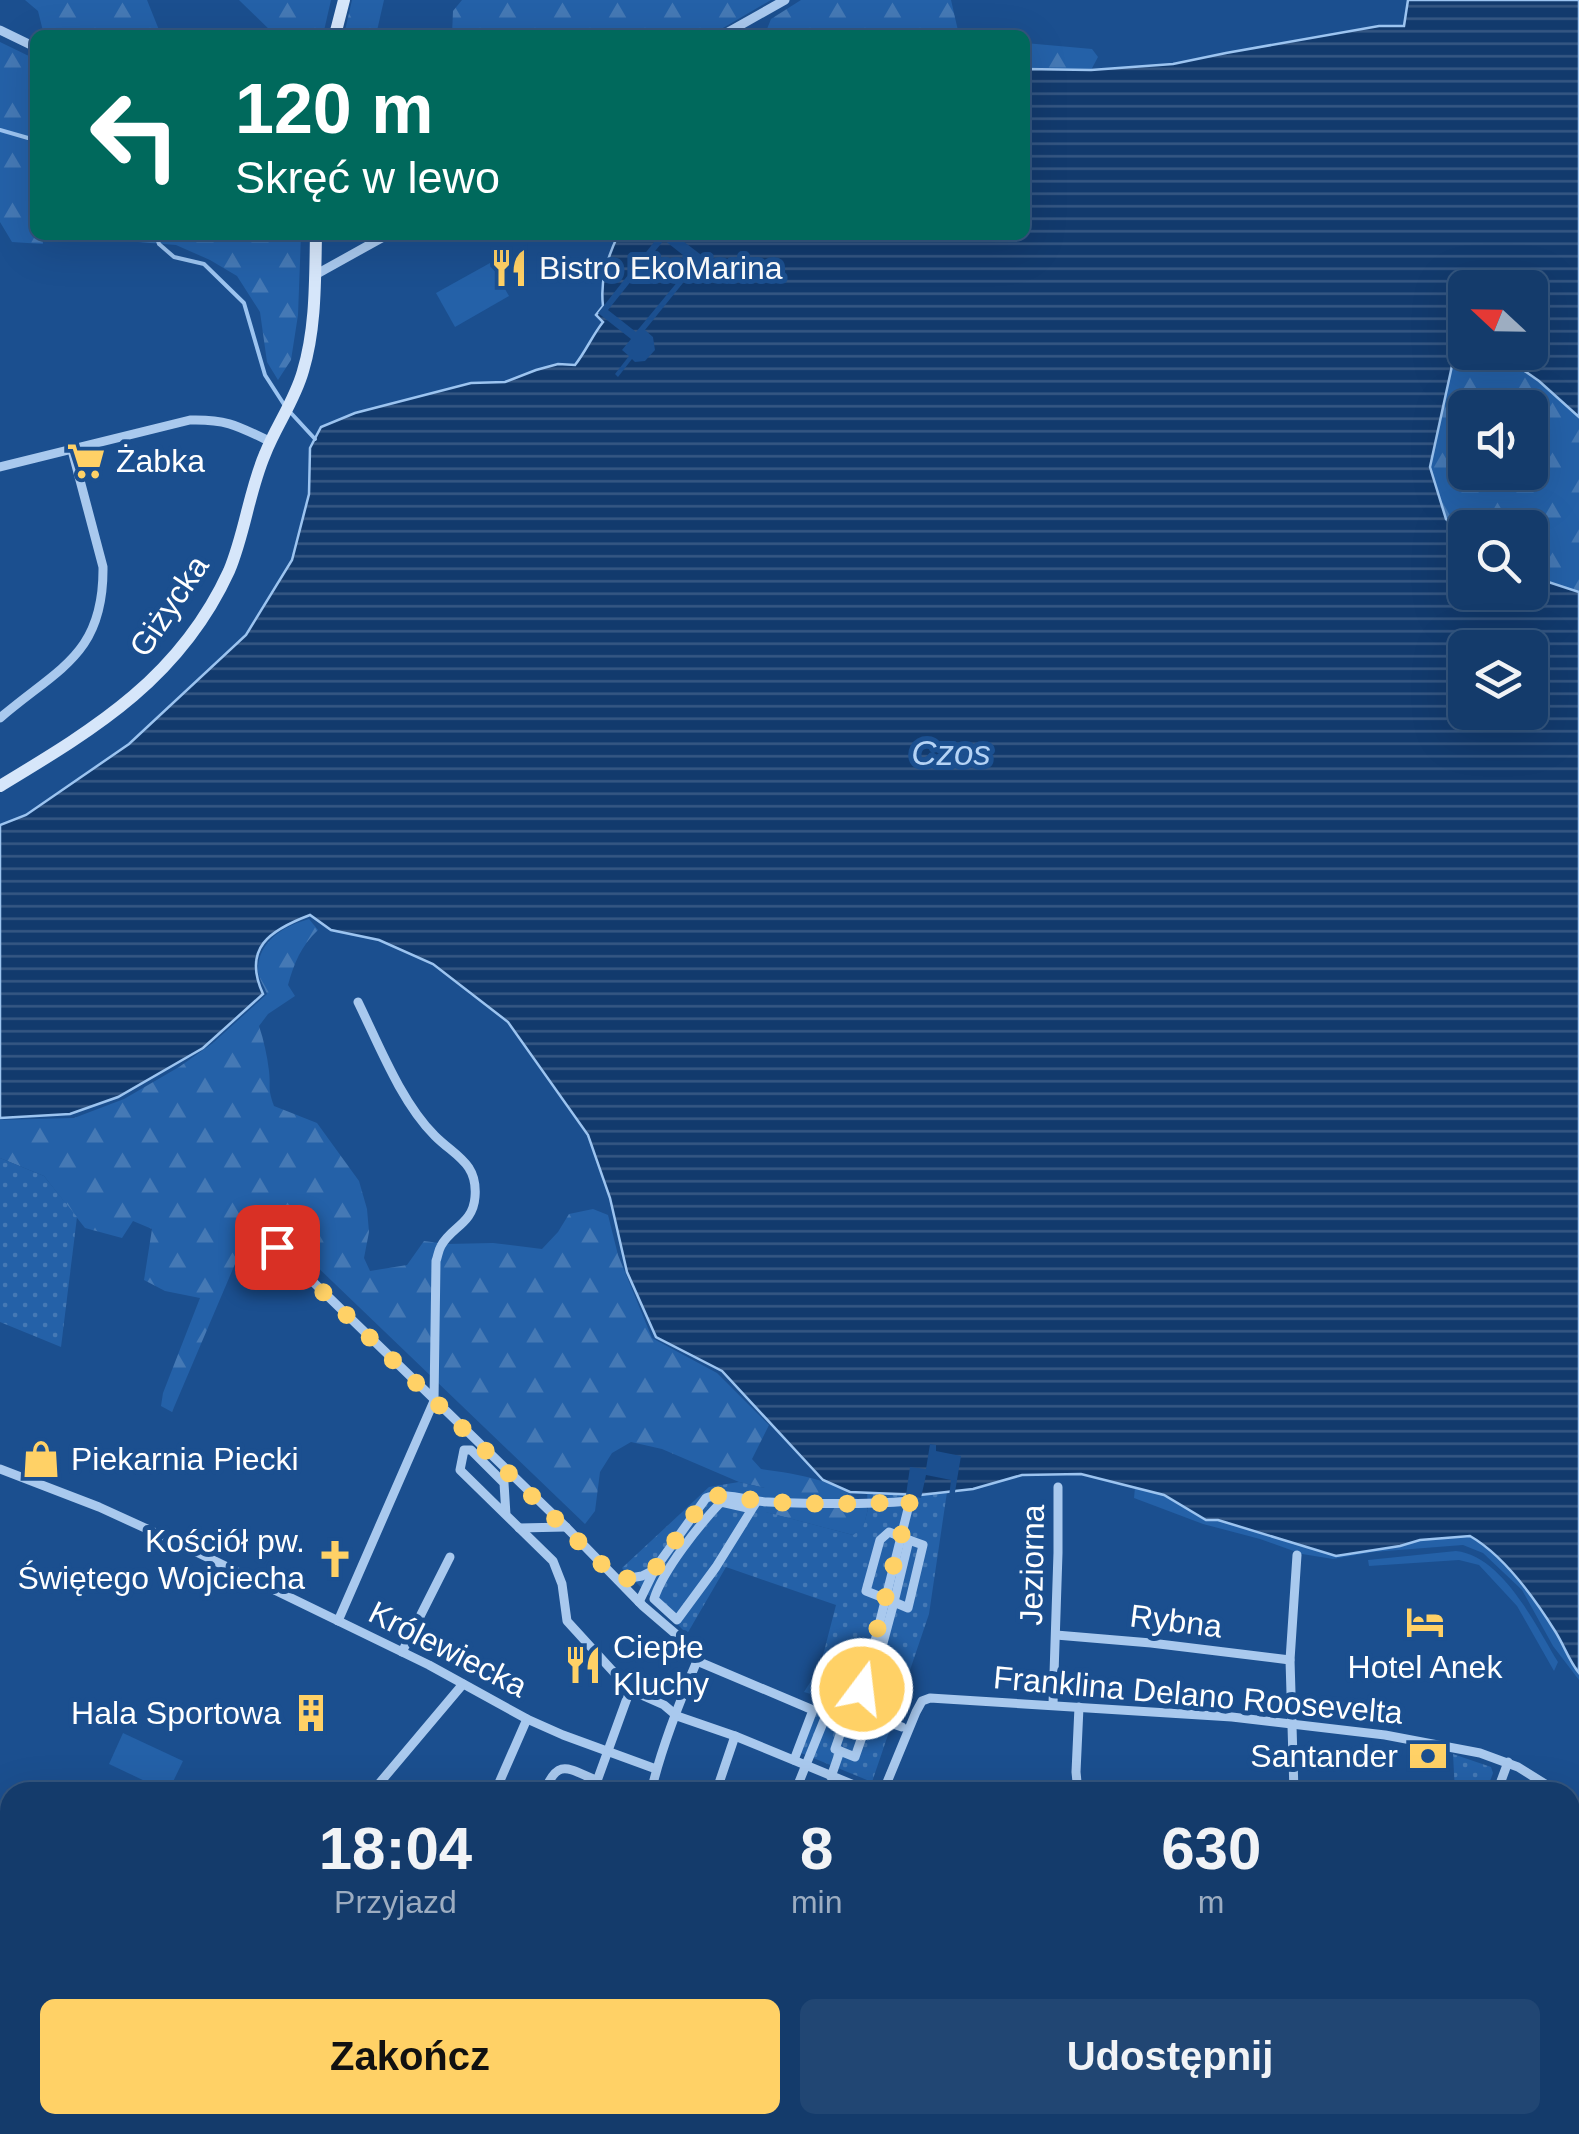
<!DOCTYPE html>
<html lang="pl">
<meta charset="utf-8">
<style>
:root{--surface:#143b6b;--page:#214673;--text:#f1f3f6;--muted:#9dadc1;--line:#33557e;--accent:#ffd166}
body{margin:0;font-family:Arial,sans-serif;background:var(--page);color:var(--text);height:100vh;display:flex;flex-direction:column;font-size:38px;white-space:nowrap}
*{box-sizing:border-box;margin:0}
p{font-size:32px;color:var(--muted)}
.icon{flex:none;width:55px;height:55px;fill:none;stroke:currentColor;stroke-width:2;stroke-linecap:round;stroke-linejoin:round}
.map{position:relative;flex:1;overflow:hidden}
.side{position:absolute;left:0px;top:1782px;width:1580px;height:352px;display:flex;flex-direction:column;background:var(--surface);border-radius:30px 30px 0 0;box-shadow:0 10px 40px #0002,0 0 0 2px var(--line)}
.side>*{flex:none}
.guide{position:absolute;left:30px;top:30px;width:1000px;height:210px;border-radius:15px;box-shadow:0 10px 40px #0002,0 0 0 2px var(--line);background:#00695c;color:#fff;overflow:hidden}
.needle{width:65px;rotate:292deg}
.tools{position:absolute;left:1448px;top:270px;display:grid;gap:20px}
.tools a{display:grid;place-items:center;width:100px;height:100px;border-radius:15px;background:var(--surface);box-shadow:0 10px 40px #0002,0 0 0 2px var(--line);font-size:50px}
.pin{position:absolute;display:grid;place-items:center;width:85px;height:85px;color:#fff;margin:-42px;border-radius:20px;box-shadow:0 5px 15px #0006}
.me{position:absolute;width:110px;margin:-55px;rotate:15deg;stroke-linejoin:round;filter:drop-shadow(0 0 8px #0008)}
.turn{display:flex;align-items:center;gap:35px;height:210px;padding:0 40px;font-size:45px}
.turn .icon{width:130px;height:130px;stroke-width:2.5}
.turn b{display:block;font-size:70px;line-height:85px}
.eta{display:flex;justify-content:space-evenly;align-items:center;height:170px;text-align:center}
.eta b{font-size:60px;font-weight:800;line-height:70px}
.action{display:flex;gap:20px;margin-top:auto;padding:20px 40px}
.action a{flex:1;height:115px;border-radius:15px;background:var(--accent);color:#111;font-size:40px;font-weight:800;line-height:115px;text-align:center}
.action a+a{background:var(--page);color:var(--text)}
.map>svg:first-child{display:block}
.grass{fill:#2461a8}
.forest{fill:url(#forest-firs);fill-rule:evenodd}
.park{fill:url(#park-dots)}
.water{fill:url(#water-rules);stroke:#9cc4f0;stroke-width:2.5;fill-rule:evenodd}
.pier{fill:#1b4f8f;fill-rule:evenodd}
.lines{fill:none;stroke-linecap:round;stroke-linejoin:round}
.stream{stroke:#9cc4f0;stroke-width:4}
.street{stroke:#a9c9ee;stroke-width:9}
.secondary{stroke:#d6e6fa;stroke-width:12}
.route{stroke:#ffd166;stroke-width:18;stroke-dasharray:0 32.4}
.labels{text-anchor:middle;stroke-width:10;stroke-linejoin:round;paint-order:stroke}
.poi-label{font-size:32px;fill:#fff;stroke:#1b4f8f;text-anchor:start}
.street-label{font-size:32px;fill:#fff;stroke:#1b4f8f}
.water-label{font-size:35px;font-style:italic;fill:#b5d3f5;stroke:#1b4f8f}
</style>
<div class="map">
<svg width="1579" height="2134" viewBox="0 0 1579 2134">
<defs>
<pattern id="forest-firs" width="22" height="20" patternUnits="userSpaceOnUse" patternTransform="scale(2.5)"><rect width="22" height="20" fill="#2461a8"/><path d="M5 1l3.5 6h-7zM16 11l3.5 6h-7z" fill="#4579b5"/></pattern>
<pattern id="park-dots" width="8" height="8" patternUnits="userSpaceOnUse" patternTransform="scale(2.5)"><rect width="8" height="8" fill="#2461a8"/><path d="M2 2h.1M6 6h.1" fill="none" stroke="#4579b5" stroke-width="1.8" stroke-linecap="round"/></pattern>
<pattern id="water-rules" width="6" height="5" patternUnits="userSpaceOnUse" patternTransform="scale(2.5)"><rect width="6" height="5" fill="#123a6d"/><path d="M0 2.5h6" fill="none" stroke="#365883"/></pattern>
</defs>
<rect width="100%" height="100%" fill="#1b4f8f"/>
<!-- grass -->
<g class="grass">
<polygon points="490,263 509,296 455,327 436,293"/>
<path d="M1135,1487L1164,1495L1206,1520H1218L1336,1556L1400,1546L1420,1540L1470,1536C1503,1555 1535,1599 1555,1631C1564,1645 1569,1661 1579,1673V1680L1553,1646L1522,1590L1483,1553L1463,1545L1373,1552L1333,1559L1302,1554L1260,1539L1203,1524L1134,1498Z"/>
<path d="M1456,1551C1503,1556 1536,1626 1558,1662L1554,1671L1517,1606L1479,1565L1459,1560L1369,1566L1368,1560Z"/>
<polygon points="123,1733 183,1761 168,1792 109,1764"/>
<polygon points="259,2125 584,2125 580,2134 273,2134"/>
</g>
<!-- forest -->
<g class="forest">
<polygon points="25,0 147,0 161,35 44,35 38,11"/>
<polygon points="239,0 331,0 323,35 275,35"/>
<polygon points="352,0 384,0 376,35 344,35"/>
<polygon points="462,0 771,0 711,35 452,35 453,11"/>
<polygon points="801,0 951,0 959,35 769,35 767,29 771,19"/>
<polygon points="0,42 35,59 35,235 42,235 43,244 12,242 0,222"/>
<polygon points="1025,43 1092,49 1098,57 1091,70 1025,69"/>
<polygon points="130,235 301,235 298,315 291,360 278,380 267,362 260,312 237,276 210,260 176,245 138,242"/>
<path d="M1465,342V352L1499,353L1539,381L1579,417V592L1530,576V528H1465V538L1446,519L1430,467L1455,352ZM1465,408H1530V472H1465Z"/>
<path d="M309,919L318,930C301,946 294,963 288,985L295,996L268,1014L259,1026C264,1041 267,1055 269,1071C271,1088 267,1087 274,1106L317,1123L359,1181L367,1209L369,1232L364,1258L370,1271L407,1265L424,1241L447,1244L493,1243L542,1249L558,1232L569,1214L593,1209L608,1215L618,1255L652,1338L717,1373L769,1425L752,1459L761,1469C798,1474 842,1480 868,1509L863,1529L853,1535L765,1512V1488L739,1482L662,1449L631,1442L612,1453L600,1472L595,1511L585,1524L258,1210L172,1412L161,1406L163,1393L200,1298L165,1291L144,1280L152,1229L133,1221L122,1238L85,1228L44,1176L0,1158V1120L74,1118L124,1099L179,1067L213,1043L267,994C264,986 258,977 258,970C258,941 284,926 309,919Z"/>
</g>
<!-- park -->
<g class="park">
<polygon points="0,1158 44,1176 77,1217 61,1347 0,1322"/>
<polygon points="739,1482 765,1488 766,1512 853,1535 863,1528 868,1509 867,1492 920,1495 947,1492 929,1614 872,1782 801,1753 821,1697 804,1692 820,1667 836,1605 726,1567 687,1634 622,1568 709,1487"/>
<polygon points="1453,1754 1491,1767 1493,1773 1486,1792 1455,1792"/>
<polygon points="1579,1962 1579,2134 1545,2134 1545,2125 1570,2125 1570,1966"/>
<polygon points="769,2125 1003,2125 1013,2134 770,2134"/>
</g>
<!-- water -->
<g class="water">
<path d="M1408,0H1579V417L1539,381L1499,353L1530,352V288H1465V342L1455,352L1430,467L1446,519L1465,538V592H1530V576L1579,592V1673C1569,1661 1564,1645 1555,1631C1535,1599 1503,1555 1470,1536L1420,1540L1400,1546L1336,1556L1218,1520H1206L1164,1495L1081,1474L1022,1475L973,1489L920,1495L850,1492L823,1480L722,1371L656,1337L627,1272L610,1198L588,1135L508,1022L433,964L379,940L331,930L310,915C270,930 242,948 263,994L203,1048L118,1097L70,1114L0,1118V825L26,815L129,744L246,635L292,560L309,494L310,448L321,427L355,413L471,383L505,382L536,370L558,364L575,365C586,351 592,336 603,322L596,315L603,306C600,279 607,259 618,235H1025V69L1091,70L1173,64L1226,53L1379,26H1404ZM1465,648H1530V712H1465Z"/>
<polygon points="1014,2125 1135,2125 1124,2134 1025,2134"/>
</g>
<!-- pier -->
<g class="pier">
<path d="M657,235H675L704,257L645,330L653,337L655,350L645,361L635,362L632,359L618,377L615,374L629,356L622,350L631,339L598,313L658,237ZM664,240L693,263L636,332L608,310Z"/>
<polygon points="930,1444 936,1445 936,1451 961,1456 954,1498 949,1497 951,1480 926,1475 921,1498 906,1495 910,1467 926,1469"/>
</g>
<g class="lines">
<!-- stream -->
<g class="stream">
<polyline points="0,130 35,140"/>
<polyline points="156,235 159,244 174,257 204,264 244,303 265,375 285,406"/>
<polyline points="291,413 315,439"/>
</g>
<!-- street -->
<g class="street">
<polyline points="0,30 35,47"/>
<polyline points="723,35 785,0"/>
<polyline points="315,275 387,235"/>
<path d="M0,467L190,420C227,419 238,426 271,442"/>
<path d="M0,718C58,668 104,655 103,567L72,450"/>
<polyline points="277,1247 566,1527 643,1606 678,1636 697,1661"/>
<polyline points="0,1469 99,1507 180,1544 429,1665 527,1719 563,1735 656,1769"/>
<path d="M752,1509L721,1502C700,1524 663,1570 654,1599L677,1620L716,1567L752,1509L757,1501"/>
<polyline points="506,1515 504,1483 471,1450 464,1450 460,1470 553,1561 562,1584 567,1621 630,1690 664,1705 677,1716 735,1736 871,1792"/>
<polyline points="519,1528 566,1527"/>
<polygon points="889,1532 909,1540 894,1602 866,1591 880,1540"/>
<path d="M618,1580L642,1576L654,1570L706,1498C724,1491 748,1501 768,1502C815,1504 862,1505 910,1501L869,1665L849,1728L843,1726L835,1749L840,1751L831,1777"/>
<polyline points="639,1602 653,1573"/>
<path d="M338,1621L434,1401L436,1261C438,1256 438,1251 441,1246C451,1227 473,1224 475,1197C478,1163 455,1156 435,1136C401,1102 379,1045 358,1002"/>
<polyline points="1056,1635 1151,1643 1290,1660"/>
<polyline points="402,1652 450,1557"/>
<polyline points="697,1661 813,1710 794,1760"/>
<polyline points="1053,1704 1058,1553 1058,1487"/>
<polyline points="849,1728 858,1732 864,1714 894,1602 908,1608 923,1545 909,1540"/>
<polyline points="840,1751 855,1757 863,1734 858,1732"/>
<polyline points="372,1792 463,1684"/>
<polyline points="495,1792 527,1719"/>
<path d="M544,1792C558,1758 567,1768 596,1780"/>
<polyline points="593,1792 630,1690"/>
<path d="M651,1792C661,1748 679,1703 697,1661"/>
<polyline points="716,1792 735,1736"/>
<polyline points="795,1792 831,1703 902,1727"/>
<polyline points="883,1792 916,1712 922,1701 930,1698 1232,1717 1385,1735 1480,1753 1518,1767 1558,1792"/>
<polyline points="1078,1792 1076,1772 1079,1707"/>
<polyline points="1294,1792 1290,1660 1297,1555"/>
<polyline points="1497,1792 1508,1762"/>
<polyline points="1570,1801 1579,1808"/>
<polyline points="1570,1925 1579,1931"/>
<polyline points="762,2125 763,2134"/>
<polyline points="1540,2125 1540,2134"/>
</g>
<!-- secondary -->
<g class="secondary">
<polyline points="335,35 344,0"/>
<path d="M0,786C96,728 180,678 229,571C245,533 249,491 265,454C276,426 295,400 303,371C316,328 315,280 316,235"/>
<polyline points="0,2102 10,2105"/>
<polyline points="93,2125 114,2134"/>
</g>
</g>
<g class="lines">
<!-- route -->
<path class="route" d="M277,1247L618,1580L642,1576L654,1570L706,1498C724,1491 748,1501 768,1502C815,1504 862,1505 910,1501L862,1689"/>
</g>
<!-- icons -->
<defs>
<g id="restaurant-bare" transform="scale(3)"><path d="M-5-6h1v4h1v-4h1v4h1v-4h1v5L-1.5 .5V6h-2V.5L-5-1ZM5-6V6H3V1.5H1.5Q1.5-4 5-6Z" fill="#ffd166" stroke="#1b4f8f" stroke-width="2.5" paint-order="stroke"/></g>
<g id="supermarket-bare" transform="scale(3)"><path d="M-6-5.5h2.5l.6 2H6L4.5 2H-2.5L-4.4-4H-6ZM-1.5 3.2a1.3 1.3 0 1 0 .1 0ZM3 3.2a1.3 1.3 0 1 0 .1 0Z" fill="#ffd166" stroke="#1b4f8f" stroke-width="2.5" paint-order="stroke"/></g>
<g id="shop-bare" transform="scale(3)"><path d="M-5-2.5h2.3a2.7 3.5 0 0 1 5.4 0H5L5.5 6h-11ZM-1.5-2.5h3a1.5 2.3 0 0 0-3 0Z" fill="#ffd166" stroke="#1b4f8f" stroke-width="2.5" paint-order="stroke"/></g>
<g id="church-bare" transform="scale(3)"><path d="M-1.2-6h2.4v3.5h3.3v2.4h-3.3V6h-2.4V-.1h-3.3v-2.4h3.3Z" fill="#ffd166" stroke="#1b4f8f" stroke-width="2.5" paint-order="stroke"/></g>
<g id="hotel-bare" transform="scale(3)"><path d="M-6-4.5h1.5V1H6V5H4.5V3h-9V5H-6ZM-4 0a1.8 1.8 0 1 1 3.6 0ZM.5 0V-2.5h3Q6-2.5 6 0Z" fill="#ffd166" stroke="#1b4f8f" stroke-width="2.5" paint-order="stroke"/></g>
<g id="building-bare" transform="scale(3)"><path d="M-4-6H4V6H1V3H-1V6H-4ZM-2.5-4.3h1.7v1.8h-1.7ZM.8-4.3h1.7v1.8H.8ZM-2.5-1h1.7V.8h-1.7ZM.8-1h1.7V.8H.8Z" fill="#ffd166" stroke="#1b4f8f" stroke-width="2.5" paint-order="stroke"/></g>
<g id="bank-bare" transform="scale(3)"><path d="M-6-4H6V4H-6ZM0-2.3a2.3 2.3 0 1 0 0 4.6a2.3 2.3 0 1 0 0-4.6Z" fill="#ffd166" stroke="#1b4f8f" stroke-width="2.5" paint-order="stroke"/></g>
</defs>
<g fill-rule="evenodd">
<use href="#restaurant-bare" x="509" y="268"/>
<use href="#supermarket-bare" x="86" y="461"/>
<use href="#shop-bare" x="41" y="1459"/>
<use href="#church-bare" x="335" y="1559"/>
<use href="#hotel-bare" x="1425" y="1622"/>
<use href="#restaurant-bare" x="583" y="1665"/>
<use href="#building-bare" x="311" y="1713"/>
<use href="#bank-bare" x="1428" y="1756"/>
</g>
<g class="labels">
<!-- poi labels -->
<g class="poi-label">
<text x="539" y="279">Bistro EkoMarina</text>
<text x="116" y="472">Żabka</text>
<text x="71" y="1470">Piekarnia Piecki</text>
<text x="305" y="1552" text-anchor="end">Kościół pw.<tspan x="305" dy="37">Świętego Wojciecha</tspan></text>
<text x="613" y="1658">Ciepłe<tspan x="613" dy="37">Kluchy</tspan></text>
<text x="1425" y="1678" text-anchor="middle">Hotel Anek</text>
<text x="281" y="1724" text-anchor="end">Hala Sportowa</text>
<text x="1398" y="1767" text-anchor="end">Santander</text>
</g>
<!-- street labels -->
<g class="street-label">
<text transform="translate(169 606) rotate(-56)" y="11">Giżycka</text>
<text transform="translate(1032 1565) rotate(-89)" y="11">Jeziorna</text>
<text transform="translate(1176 1621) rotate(7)" y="11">Rybna</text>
<text transform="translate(448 1649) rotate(27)" y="11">Królewiecka</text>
<text transform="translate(1198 1695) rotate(5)" y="11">Franklina Delano Roosevelta</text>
</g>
<!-- water labels -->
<g class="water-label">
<text x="951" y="765">Czos</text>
</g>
</g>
</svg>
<div class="tools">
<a><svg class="needle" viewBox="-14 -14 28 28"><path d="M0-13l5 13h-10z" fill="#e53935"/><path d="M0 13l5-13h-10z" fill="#9dadc1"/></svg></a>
<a><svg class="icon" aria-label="sound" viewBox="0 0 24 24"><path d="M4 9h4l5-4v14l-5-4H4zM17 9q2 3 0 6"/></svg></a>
<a><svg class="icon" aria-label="search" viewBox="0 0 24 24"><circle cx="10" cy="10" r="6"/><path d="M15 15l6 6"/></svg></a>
<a><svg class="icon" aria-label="layers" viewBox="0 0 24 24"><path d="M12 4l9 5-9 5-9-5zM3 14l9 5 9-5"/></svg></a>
</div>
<div class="pin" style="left:277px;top:1247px;background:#d93025"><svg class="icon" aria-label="arrive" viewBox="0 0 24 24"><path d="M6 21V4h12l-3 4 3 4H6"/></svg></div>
<svg class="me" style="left:862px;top:1689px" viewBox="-20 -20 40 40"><circle r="17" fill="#ffd166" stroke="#fff" stroke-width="3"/><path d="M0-11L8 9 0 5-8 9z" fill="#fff"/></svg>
<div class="guide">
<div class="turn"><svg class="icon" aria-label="left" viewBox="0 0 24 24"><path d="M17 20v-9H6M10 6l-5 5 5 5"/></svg><div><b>120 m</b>Skręć w lewo</div></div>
</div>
<section class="side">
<div class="eta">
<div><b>18:04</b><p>Przyjazd</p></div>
<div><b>8</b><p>min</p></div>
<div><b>630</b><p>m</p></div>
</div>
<div class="action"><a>Zakończ</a><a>Udostępnij</a></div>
</section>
</div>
